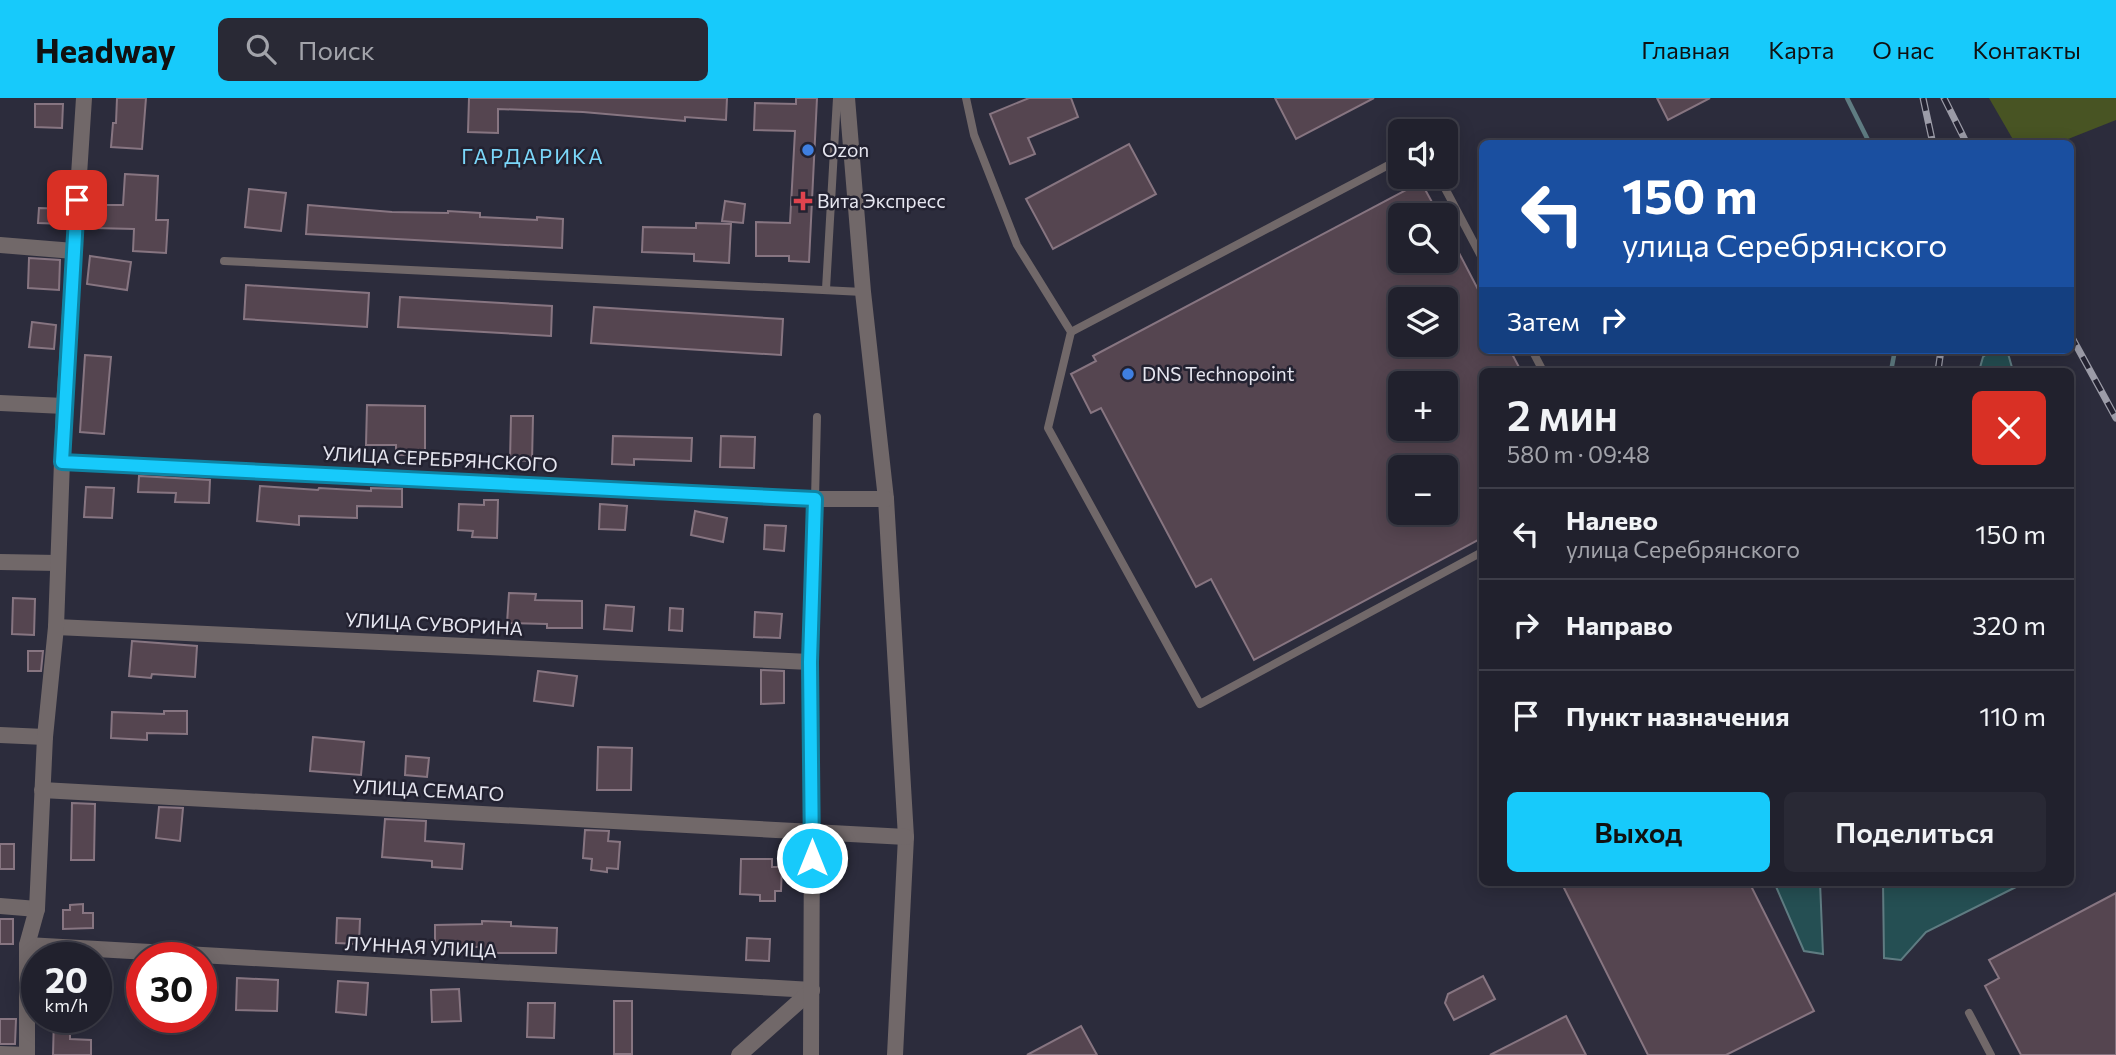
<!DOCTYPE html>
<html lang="ru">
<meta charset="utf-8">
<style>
:root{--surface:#21212d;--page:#292935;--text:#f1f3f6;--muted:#a2a3aa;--line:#3e3e49;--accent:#17cafb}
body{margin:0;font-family:Commissioner,sans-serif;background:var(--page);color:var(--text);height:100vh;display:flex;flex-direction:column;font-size:26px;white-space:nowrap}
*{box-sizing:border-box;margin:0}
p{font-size:23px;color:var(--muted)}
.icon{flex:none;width:38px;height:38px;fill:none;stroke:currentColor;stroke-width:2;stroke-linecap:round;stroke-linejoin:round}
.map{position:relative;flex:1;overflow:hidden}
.details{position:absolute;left:1479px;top:270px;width:595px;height:518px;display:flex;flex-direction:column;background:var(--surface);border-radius:10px;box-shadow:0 4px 18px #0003,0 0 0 2px var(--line)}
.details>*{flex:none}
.guide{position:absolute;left:1479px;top:42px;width:595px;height:214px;border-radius:10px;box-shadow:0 4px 18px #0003,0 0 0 2px var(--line);background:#1a4fa0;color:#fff;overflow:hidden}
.controls{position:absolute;left:1388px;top:21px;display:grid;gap:14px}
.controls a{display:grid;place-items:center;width:70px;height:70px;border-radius:10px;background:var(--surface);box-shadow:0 4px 18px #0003,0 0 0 2px var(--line);font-size:35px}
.speed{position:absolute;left:21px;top:844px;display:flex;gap:14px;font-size:35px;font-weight:700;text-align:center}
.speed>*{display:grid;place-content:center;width:91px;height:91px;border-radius:50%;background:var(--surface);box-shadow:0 4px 18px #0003,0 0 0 2px var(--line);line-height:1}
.speed small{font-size:18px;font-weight:400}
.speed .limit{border:10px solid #d22;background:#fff;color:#111}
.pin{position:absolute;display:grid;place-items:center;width:60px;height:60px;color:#fff;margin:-30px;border-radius:14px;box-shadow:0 4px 10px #0006}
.me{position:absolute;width:77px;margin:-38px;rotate:0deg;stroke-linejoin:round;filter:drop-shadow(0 0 5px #0008)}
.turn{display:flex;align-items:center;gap:24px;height:147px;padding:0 28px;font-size:32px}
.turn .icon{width:91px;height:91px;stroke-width:2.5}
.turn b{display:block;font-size:49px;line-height:60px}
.then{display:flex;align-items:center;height:66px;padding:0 28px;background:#0003;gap:14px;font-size:26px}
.round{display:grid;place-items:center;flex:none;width:74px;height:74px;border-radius:10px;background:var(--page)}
.head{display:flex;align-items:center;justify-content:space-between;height:119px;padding:0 28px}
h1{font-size:42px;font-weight:600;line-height:52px}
.primary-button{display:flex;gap:14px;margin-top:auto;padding:14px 28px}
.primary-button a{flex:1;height:80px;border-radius:10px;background:var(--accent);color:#111;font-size:28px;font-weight:600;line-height:80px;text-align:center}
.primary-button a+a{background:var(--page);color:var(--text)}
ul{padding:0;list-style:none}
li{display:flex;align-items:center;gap:21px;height:91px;padding:0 28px;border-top:2px solid var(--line)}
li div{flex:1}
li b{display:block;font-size:26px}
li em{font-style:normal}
header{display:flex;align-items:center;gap:42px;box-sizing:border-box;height:98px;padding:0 35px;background:var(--accent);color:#111}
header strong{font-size:33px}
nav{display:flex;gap:38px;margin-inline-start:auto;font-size:24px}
.search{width:490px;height:63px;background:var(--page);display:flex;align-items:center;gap:18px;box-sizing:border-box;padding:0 24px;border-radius:10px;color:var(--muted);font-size:26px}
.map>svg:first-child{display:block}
.green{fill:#485423}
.water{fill:#254f53;stroke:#5f7c82;stroke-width:2}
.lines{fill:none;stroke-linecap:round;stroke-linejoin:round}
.stream{stroke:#5f7c82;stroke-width:4.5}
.building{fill:#554550;stroke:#877581;stroke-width:2;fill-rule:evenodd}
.lane{stroke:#716869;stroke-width:8}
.street{stroke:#716869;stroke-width:16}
.rail-casing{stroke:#9c9ca8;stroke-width:7}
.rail{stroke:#232231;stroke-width:4.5;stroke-dasharray:13;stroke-linecap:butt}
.route-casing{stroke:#0f83a3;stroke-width:18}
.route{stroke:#17cafb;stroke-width:12}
.shop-dot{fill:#3f7fe0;stroke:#232231;stroke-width:2.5}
.health-dot{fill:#e0444e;stroke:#232231;stroke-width:2.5}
.labels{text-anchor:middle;stroke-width:5;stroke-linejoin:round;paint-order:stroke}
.poi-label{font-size:19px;fill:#e6e6f0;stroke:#232231;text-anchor:start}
.street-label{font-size:19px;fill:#e6e6f0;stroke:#232231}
.neighbourhood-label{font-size:21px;letter-spacing:2px;fill:#7bd7f9;stroke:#232231}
</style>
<header>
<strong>Headway</strong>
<div class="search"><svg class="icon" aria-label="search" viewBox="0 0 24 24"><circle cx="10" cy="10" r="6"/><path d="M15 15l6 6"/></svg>Поиск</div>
<nav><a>Главная</a><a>Карта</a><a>О нас</a><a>Контакты</a></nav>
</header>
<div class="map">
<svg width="2116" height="957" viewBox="0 0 2116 957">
<rect width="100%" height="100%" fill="#2c2c3c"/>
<!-- green -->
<polygon class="green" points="1989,0 2116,0 2116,22 2058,45 2015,45"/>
<!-- water -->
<g class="water">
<polygon points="1991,252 2007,252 2013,273 1979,273 1983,259"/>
<polygon points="1774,784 1820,784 1823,856 1804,853"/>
<polygon points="1883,784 2026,784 1926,834 1901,862 1884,860"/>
</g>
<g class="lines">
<!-- stream -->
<g class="stream">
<polyline points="1847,0 1870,46"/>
<polyline points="1891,273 1895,252"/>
</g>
</g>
<!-- building -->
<g class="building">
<polygon points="117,0 146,0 142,51 111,49 113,25 116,25"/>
<polygon points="469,0 727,0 726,22 685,19 685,23 583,14 498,11 498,35 468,34"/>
<polygon points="796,0 817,0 809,164 789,163 789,158 756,158 756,124 790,125 795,33 754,32 755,5 796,6"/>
<polygon points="1029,0 1071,0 1078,19 1028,40 1035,56 1010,66 990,16"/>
<polygon points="1275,0 1374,0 1296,41"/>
<polygon points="1657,0 1710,0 1668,22"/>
<polygon points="35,6 63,6 62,30 35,29"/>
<polygon points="1129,46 1156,96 1053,151 1026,101"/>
<polygon points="125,76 158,78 156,122 168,122 166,155 133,153 134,131 94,130 94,107 123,107"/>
<path d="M1421,84L1439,117H1400V163H1446V130L1482,199V252H1510L1521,273H1482V440L1254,562L1211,481L1196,489L1101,310L1091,315L1071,276L1096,263L1093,258ZM1400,201H1446V247H1400ZM1400,285H1446V331H1400ZM1400,369H1446V415H1400Z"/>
<polygon points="249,91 286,95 281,133 245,129"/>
<polygon points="725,103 745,106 743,125 722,123"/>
<polygon points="308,107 392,114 448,115 448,113 480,115 480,119 537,122 537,119 563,121 562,150 306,136"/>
<polygon points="39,110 66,111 65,126 38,125"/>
<polygon points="696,125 731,126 729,165 694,163 694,156 642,154 643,129 696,130"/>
<polygon points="90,158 131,164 127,192 87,186"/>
<polygon points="29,160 60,162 59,192 28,190"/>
<polygon points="246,187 369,195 367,229 244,221"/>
<polygon points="400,199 552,208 551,238 398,229"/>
<polygon points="594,209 783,221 781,257 591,245"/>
<polygon points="32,224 56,227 54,251 29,249"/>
<polygon points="85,257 111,259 104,336 80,334"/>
<polygon points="367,307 425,308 425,357 396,357 396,347 366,347"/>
<polygon points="511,318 533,318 532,363 510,362"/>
<polygon points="613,338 692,340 691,363 634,361 634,367 612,366"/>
<polygon points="721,338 755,339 754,370 720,369"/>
<polygon points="139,378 210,382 209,405 175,404 176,395 138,394"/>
<polygon points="260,388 318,392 319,390 371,393 371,390 402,391 402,409 357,408 357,420 299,418 299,427 257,423"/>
<polygon points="86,389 114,390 112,420 84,419"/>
<polygon points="484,402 498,402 497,440 472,439 473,433 458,432 459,406 484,407"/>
<polygon points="600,406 627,408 625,432 599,431"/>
<polygon points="695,413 727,420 723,444 691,437"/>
<polygon points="765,427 786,428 784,453 764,451"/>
<polygon points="509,495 536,496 535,502 582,503 582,530 547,530 547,526 507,525"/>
<polygon points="13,500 35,501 34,537 12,536"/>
<polygon points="606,507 634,509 632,533 604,531"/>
<polygon points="670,510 683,511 682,533 669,532"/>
<polygon points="755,514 782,516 780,540 754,539"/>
<polygon points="132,543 197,548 195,579 152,576 151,580 129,578"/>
<polygon points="28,553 43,553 41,573 28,573"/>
<polygon points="761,572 784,573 784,605 761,606"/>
<polygon points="538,573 577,578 573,608 534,603"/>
<polygon points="164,613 187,613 187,636 147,635 147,642 111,640 112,614 164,616"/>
<polygon points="313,639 364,644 361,677 310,673"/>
<polygon points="598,649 632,650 631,692 597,692"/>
<polygon points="406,658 429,660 427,679 405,677"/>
<polygon points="72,705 95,706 94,762 71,762"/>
<polygon points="159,709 183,710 180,743 156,740"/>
<polygon points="385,721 426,723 425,743 464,746 462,771 432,769 432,763 382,759"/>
<polygon points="585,732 609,733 608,743 620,744 618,771 607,770 607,774 591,772 592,761 583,760"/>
<rect x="0" y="746" width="14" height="25"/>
<polygon points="741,761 772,761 772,769 782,769 781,793 775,793 775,803 760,803 760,797 740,796"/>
<polygon points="1561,784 1749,784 1814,913 1726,957 1648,957"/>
<polygon points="2116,795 2116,957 2021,957 1985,888 1999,880 1989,862"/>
<polygon points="83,806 83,815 93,815 93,830 63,831 63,812 70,812 70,807"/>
<polygon points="337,820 360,821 359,846 336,845"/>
<rect x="0" y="821" width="13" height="25"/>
<polygon points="482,823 511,824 511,828 557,830 556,855 481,855 481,849 435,849 435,827 482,826"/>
<polygon points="747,840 770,841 769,863 746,862"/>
<polygon points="1483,878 1495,901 1454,922 1445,905 1448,896"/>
<polygon points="237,880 278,882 277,913 236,912"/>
<polygon points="338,883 368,885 366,917 336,914"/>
<polygon points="459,891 461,923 432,924 431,892"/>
<rect x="614" y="903" width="18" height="53"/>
<polygon points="528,905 555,905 554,940 527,939"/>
<polygon points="1566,918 1586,957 1490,957"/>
<polygon points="54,919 70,919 70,941 91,942 91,957 53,957"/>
<polygon points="0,921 16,921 15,946 0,946"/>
<polygon points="1081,928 1097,957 1027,957"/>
</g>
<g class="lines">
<!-- lane -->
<g class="lane">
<polyline points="966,0 974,37 1017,147 1071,234 1048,330 1200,606 1482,454"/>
<polyline points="1439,79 1482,160"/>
<polyline points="224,163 863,194"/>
<polyline points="826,191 837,0"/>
<polyline points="1071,234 1400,61"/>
<polyline points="1532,252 1543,273"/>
<polyline points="815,401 817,319"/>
<polyline points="1969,915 1991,957"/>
</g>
<!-- street -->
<g class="street">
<polyline points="847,0 863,194 886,401 906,739 895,957"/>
<polyline points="0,147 74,153"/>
<polyline points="0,305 64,308"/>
<polyline points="62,364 815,401 886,401"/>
<polyline points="0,464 58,465"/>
<polyline points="56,529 810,564"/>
<polyline points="0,637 45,639"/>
<polyline points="42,692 906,739"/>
<polyline points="0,808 37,811"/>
<polyline points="27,847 812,892"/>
<polyline points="0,956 27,957"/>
<polyline points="27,957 27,847 37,811 45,639 56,529 64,308 84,0"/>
<polyline points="739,957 812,892"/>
<polyline points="811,957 812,733 810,564 815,401"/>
</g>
<!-- rail casing -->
<g class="rail-casing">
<g id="rail">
<polyline points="1923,0 1933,46"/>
<polyline points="1944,0 1967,46"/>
<polyline points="2070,236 2116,320"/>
<polyline points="1938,273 1941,252"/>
</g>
</g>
<!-- rail -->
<use href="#rail" class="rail"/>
</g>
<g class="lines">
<!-- route casing -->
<g class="route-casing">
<polyline id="route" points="77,102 62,364 815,401 810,564 812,760"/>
</g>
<!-- route -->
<use href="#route" class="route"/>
</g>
<!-- markers -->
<g class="shop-dot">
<circle cx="808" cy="52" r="7"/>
<circle cx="1128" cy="276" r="7"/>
</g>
<path class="health-dot" d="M799.5 92.5h7v7h7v7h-7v7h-7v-7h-7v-7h7z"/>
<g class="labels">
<!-- poi labels -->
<g class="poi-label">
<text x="822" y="59">Ozon</text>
<text x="817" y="110">Вита Экспресс</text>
<text x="1142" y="283">DNS Technopoint</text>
</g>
<!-- street labels -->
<g class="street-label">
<text transform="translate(440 361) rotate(3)" y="7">УЛИЦА СЕРЕБРЯНСКОГО</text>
<text transform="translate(434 526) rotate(3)" y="7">УЛИЦА СУВОРИНА</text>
<text transform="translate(428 692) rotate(3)" y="7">УЛИЦА СЕМАГО</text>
<text transform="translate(421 849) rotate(3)" y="7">ЛУННАЯ УЛИЦА</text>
</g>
<!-- neighbourhood labels -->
<g class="neighbourhood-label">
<text x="533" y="66">ГАРДАРИКА</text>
</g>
</g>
</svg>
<div class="controls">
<a><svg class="icon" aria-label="sound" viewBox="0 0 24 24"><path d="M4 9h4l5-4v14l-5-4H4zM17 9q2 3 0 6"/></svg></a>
<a><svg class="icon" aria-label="search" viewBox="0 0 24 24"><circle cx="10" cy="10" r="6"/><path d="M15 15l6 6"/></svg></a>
<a><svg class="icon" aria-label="layers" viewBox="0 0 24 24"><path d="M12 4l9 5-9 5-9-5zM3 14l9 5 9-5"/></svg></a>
<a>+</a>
<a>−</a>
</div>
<div class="speed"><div>20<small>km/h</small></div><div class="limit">30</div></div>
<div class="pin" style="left:77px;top:102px;background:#d93025"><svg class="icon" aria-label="arrive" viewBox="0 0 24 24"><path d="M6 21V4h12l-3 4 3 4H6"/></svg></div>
<svg class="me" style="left:812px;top:760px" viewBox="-20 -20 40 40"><circle r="17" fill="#17cafb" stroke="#fff" stroke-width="3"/><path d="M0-11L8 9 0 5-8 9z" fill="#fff"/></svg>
<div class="guide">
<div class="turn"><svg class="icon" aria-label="left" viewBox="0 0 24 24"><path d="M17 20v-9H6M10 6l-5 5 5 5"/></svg><div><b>150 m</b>улица Серебрянского</div></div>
<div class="then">Затем<svg class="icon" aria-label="right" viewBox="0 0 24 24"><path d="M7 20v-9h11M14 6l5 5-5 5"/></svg></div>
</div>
<section class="details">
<div class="head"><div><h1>2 мин</h1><p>580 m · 09:48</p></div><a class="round" style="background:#d93025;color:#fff"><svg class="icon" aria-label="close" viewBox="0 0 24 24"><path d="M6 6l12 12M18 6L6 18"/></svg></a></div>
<ul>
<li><svg class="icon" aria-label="left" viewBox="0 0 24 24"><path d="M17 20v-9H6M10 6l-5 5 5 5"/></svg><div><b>Налево</b><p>улица Серебрянского</p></div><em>150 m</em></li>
<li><svg class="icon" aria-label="right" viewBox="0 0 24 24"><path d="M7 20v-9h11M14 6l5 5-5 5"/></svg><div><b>Направо</b></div><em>320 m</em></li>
<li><svg class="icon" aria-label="arrive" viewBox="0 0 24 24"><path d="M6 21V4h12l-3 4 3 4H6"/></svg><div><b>Пункт назначения</b></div><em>110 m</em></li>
</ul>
<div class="primary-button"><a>Выход</a><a>Поделиться</a></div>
</section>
</div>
